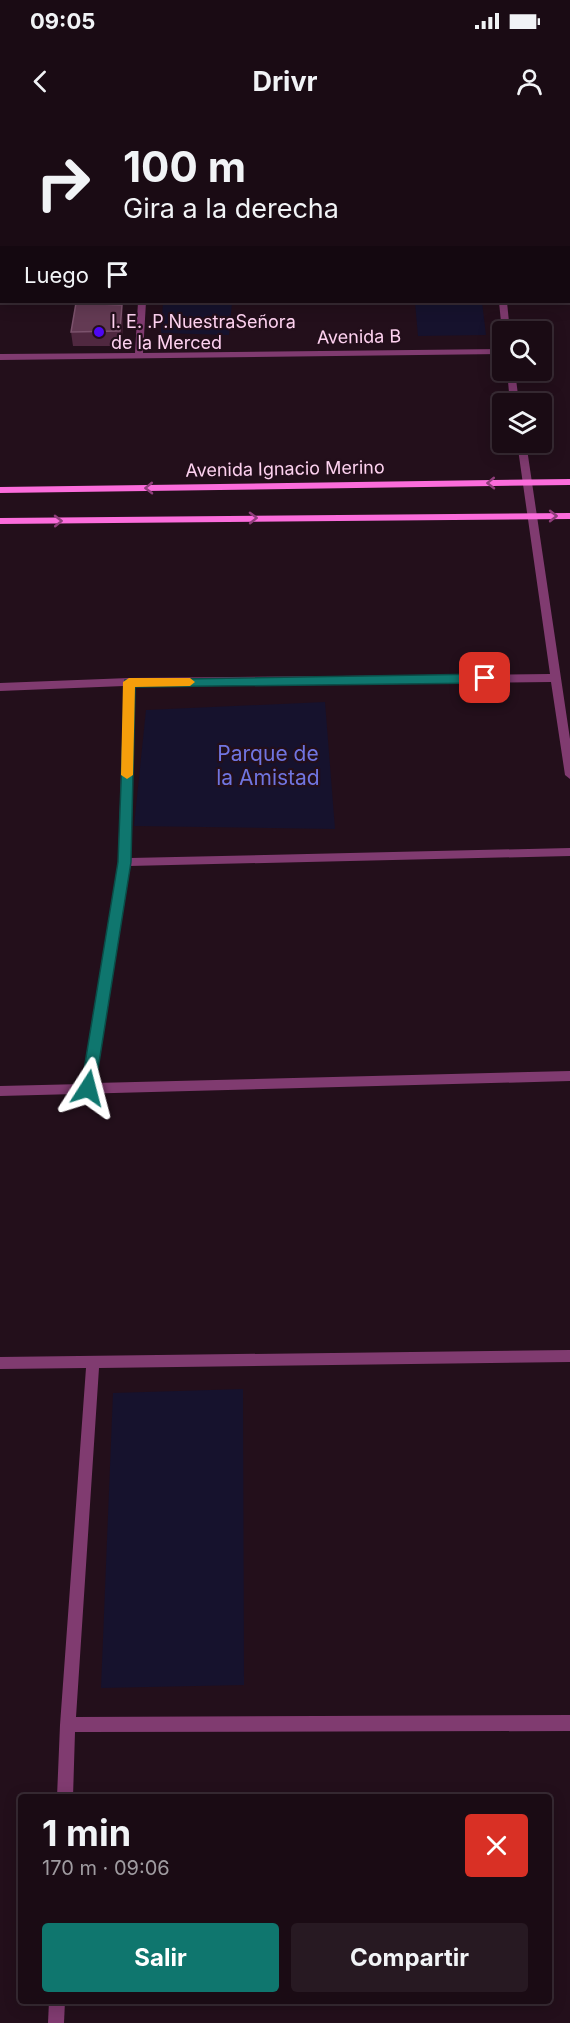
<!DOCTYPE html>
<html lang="es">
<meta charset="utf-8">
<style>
:root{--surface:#1a0b14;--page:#271922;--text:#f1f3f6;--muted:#9f9ba0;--line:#382b34;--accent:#0f766e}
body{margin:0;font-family:Inter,sans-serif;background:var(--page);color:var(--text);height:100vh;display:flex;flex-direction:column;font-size:22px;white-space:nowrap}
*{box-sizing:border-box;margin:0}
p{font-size:20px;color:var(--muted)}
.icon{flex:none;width:33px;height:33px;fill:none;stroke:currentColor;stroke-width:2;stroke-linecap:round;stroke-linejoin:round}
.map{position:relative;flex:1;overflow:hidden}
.details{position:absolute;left:18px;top:1674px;width:534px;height:210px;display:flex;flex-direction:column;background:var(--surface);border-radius:6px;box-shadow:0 3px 15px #0003,0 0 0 2px var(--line)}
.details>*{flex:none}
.hud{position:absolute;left:0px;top:0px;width:570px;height:183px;box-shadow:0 3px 15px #0003,0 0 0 2px var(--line);background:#1a0b14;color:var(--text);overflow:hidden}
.controls{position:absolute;left:492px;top:201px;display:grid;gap:12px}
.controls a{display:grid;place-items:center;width:60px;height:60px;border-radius:6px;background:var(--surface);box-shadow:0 3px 15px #0003,0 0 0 2px var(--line);font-size:30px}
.pin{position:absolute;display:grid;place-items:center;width:51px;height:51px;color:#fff;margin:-26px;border-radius:12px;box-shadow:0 3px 9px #0006}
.me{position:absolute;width:66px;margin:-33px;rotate:9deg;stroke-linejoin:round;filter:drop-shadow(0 0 4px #0008)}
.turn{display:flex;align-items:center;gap:21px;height:126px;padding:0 24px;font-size:27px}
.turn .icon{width:78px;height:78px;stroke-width:2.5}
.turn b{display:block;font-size:42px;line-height:51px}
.then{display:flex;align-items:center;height:57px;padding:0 24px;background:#0003;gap:12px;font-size:22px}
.round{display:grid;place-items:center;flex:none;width:63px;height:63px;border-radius:6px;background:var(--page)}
.headline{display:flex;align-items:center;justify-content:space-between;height:102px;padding:0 24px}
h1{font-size:36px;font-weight:700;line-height:45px}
.primary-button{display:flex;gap:12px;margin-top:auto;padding:12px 24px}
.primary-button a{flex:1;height:69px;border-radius:6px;background:var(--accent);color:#fff;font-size:24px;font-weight:700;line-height:69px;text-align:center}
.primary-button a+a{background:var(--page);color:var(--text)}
.status{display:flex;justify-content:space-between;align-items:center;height:42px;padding:0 30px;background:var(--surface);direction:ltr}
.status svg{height:16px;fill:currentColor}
header{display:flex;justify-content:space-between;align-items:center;height:78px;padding:0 24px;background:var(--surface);font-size:27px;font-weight:700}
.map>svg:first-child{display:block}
.green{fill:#16122d}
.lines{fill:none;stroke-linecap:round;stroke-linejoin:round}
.street{fill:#803b70;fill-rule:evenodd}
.secondary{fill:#fb6cdb;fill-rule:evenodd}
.wall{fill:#502840}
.shaded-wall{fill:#361629}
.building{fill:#633a53;stroke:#7b526c;stroke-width:1.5}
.oneway{stroke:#8f3e7b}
.route{fill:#0f766e;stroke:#0a4d48;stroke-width:1.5}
.slow{fill:#f59e0b}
.poi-dot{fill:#4e07f4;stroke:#230f1b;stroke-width:2}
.labels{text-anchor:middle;stroke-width:4.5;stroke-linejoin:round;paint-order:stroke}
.far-poi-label{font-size:18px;fill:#fed2f0;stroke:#230f1b;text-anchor:start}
.far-street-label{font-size:18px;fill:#fed2f0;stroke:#230f1b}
.park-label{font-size:21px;fill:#7075e0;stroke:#230f1b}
</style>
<div class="status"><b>09:05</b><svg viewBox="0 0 49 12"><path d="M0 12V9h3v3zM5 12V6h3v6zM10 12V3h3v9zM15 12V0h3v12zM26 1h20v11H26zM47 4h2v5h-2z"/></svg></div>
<header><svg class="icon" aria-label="back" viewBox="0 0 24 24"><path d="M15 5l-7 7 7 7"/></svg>Drivr<svg class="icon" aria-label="person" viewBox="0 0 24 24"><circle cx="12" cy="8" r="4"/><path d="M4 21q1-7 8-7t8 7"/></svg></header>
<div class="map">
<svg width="570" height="1903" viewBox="0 0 570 1903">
<rect width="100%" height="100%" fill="#230f1b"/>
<!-- green -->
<g class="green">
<polygon points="163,182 232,182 229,215 161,213"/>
<polygon points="415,182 482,182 486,215 418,216"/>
<polygon points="325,582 335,709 134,706 146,590"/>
<polygon points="243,1269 244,1565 101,1568 113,1273"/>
</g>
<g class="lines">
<!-- street -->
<g class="street">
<rect x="151" y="0" width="8" height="2"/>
<rect x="568" y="98" width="2" height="4"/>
<polygon points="138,182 146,182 143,233 502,229 502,234 0,240 0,234 135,233"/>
<polygon points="499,182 507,182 510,212 502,212"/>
<polygon points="507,250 515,250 519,284 510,284"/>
<polygon points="517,322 526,322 570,619 570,659 565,655 551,562 134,566 130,738 570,728 570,736 129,746 95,963 570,951 570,961 0,976 0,966 83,964 118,742 124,566 0,571 0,563 129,558 550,554"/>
<polygon points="570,1230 570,1242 99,1248 76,1597 570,1595 570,1611 75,1612 73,1677 57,1677 60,1605 86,1248 0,1249 0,1237"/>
<polygon points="49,1881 65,1881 64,1903 48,1903"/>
</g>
<!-- secondary -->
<g class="secondary">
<polygon points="570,359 570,365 0,373 0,367"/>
<polygon points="570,393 570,399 0,404 0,398"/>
</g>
</g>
<!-- wall -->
<g class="wall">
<rect x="83" y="0" width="41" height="2"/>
<polygon points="123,199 122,226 73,226 71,212"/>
</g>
<!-- shaded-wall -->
<polygon class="shaded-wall" points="122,185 123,199 122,226 120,211"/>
<!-- building -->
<g class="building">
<rect x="174" y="0" width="50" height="2"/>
<polygon points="446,0 465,0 466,2 446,2"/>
<rect x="0" y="42" width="2" height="10"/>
<polygon points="76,183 122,185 120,211 71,212"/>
</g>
<!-- one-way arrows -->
<defs><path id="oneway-chevron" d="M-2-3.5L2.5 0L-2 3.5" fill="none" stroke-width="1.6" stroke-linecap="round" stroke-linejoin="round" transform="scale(1.5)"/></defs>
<g class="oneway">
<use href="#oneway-chevron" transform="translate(491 363) rotate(179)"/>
<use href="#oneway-chevron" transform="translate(149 368) rotate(179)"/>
<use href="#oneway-chevron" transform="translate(553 396)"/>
<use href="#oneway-chevron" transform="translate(253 398) rotate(-1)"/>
<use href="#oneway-chevron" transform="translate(58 401) rotate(-1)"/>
</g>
<!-- route -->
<polygon class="route" points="485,554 491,558 485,563 135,567 131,742 95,968 93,972 83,972 81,968 118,742 125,560"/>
<!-- slow -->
<polygon class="slow" points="129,558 190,558 195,562 190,566 135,567 133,655 127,659 121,655 123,562"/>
<!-- markers -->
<circle class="poi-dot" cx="99" cy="212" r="6"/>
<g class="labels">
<!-- far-poi labels -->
<g class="far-poi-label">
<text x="111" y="208">I. E. .P.NuestraSeñora<tspan x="111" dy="21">de la Merced</tspan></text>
</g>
<!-- far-street labels -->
<g class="far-street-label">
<text transform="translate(359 217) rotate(-1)" y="6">Avenida B</text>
<text transform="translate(285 349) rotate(-1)" y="6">Avenida Ignacio Merino</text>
</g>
<!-- park labels -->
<g class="park-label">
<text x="268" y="641">Parque de<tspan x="268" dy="24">la Amistad</tspan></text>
</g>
</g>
</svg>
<div class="controls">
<a><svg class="icon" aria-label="search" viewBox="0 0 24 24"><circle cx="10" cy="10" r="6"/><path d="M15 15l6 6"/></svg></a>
<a><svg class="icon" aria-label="layers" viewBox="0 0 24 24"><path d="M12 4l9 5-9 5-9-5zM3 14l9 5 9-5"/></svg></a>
</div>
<div class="pin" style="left:485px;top:558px;background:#d93025"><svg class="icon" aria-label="arrive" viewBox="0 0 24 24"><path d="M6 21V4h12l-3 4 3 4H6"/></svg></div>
<svg class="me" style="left:88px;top:968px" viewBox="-20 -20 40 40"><path d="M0-17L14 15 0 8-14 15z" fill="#0f766e" stroke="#fff" stroke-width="4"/></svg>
<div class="hud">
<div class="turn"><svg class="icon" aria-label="right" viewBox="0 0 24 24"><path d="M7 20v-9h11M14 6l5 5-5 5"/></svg><div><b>100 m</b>Gira a la derecha</div></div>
<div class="then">Luego<svg class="icon" aria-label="arrive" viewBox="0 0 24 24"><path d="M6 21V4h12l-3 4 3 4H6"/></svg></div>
</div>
<section class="details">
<div class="headline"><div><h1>1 min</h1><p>170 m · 09:06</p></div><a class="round" style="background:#d93025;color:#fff"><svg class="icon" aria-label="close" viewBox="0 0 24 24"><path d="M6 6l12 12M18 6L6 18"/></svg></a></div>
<div class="primary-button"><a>Salir</a><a>Compartir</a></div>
</section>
</div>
